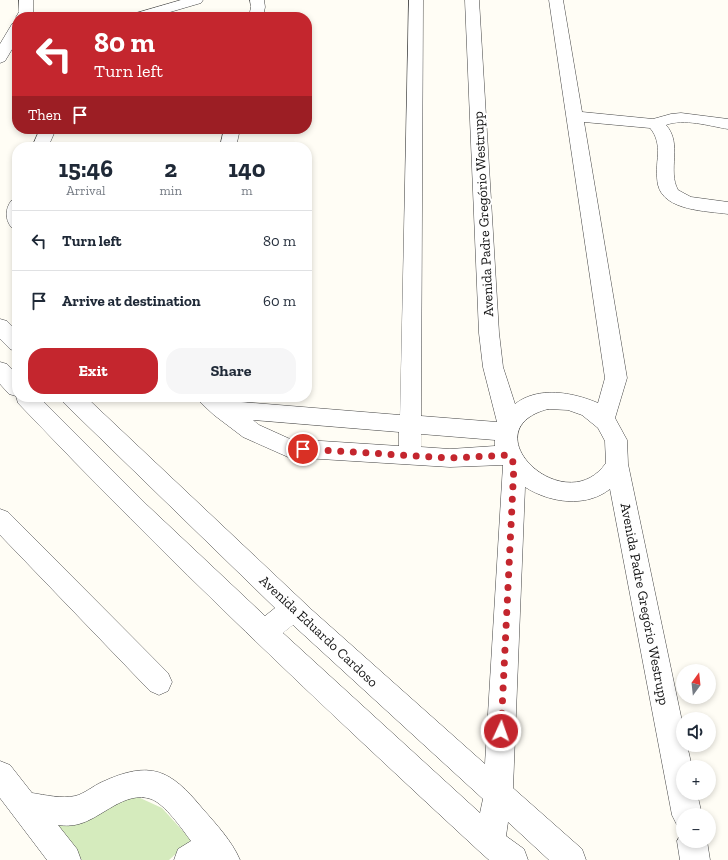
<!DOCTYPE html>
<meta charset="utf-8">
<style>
:root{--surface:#fff;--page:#f6f6f7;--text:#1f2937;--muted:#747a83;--line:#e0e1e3;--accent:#c4262e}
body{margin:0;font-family:"Zilla Slab",serif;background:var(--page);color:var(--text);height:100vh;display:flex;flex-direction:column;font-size:15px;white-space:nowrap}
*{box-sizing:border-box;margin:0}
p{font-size:13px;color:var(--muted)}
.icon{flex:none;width:22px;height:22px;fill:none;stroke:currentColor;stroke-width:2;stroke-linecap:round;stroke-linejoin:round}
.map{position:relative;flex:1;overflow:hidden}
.details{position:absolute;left:12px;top:142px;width:300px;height:260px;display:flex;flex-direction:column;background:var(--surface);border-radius:16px;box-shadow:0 2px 6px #0003}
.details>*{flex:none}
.guide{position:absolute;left:12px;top:12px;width:300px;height:122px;border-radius:16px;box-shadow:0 2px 6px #0003;background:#c4262e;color:#fff;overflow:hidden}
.needle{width:26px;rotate:15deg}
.fabs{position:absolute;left:676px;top:664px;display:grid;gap:8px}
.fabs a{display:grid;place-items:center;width:40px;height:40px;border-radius:50%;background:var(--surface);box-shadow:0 2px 6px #0003;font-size:20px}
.pin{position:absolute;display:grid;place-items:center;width:34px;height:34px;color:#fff;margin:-17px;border:2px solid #fff;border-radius:50%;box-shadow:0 1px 4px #0007}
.me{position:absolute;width:44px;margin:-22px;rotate:3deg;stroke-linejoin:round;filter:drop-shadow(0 0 3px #0008)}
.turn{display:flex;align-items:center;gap:14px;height:84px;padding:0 16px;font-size:18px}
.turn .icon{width:52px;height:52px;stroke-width:2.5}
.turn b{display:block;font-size:28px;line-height:34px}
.then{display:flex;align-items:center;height:38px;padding:0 16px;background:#0003;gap:8px;font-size:15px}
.eta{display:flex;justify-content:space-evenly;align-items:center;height:68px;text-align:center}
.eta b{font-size:24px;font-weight:800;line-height:28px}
.action{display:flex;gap:8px;margin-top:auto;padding:8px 16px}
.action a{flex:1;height:46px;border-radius:16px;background:var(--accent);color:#fff;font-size:16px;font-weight:800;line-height:46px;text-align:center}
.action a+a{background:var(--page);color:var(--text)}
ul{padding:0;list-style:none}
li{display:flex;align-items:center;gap:12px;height:60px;padding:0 16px;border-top:1px solid var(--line)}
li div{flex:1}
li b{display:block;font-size:15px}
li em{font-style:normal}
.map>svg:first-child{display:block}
.green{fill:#d5ebbd}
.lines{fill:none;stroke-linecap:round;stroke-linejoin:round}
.minor-casing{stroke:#444;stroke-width:1}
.minor{fill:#fff;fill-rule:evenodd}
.route{stroke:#c4262e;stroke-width:7;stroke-dasharray:0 12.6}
.labels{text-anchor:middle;stroke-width:4;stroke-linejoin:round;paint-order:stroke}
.street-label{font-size:14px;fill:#111;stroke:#fff}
</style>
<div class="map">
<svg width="728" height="860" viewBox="0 0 728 860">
<rect width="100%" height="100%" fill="#fffdf5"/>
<!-- green -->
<polygon class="green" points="118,796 138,797 162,808 191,840 169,860 82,860 50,824"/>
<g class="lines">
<!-- minor casing -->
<g class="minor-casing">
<g id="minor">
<polygon points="19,0 33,0 33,12 30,17 17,17 17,19 16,17 19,12"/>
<polygon points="181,0 203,0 201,3 153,17 131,17 133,14"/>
<polygon points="250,0 264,0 265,7 263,17 249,17 251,7"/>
<path d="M409,0H423L421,416L497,422L483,367L479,333L465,0H479L499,333L503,367L515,404C538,386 572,392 598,403L605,378L549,0H563L582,112L653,119L671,114L681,113L728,119V129C709,126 684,118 666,125C683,144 667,170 678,190L691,197L728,202V214C707,211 664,211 658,185C656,175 657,164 658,154C658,145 657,136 650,128L584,122L627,378L615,418L627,440L628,464L683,726V745H687L692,767H683V793H697L702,815H683V828L677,825L672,815L610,489C586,508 550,503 525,487L513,788L582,849L586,860H549L508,822L506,836L524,849L528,860H489L480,852C322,706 166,559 18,403L16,396L9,394L0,384V362L7,364L17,374V397H39L147,505L265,616L275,608L64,403L61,397H86L312,610L485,764L503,465L450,467L288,457L243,437L214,415L201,403L198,397H224L229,401L400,415ZM548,409L568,410L582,415L598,428L605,441L606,463C565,522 468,430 548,409ZM253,420L399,432V446L290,439L259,425ZM421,434L495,440V446L450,449L421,447ZM293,625L483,799L480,813L283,633Z"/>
<polygon points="17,23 17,41 5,61 0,63 0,44 12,24"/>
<polygon points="40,129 56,129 48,147 32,147"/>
<polygon points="224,129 240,129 236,147 220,147"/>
<path d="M17,199V229L11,227C5,219 5,209 11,201Z"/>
<polygon points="0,319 7,321 17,331 17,352 10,349 0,339"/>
<polygon points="0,509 8,512 168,673 172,682 168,691 159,695 150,691 0,535"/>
<path d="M0,761L10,765L32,793C45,795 62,799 75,796C84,794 93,786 102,782C150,760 170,769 202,808C216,824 232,841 240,860H174L178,849L191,841C182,829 165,804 151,799C125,790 102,818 79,824C72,826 65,826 58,825L77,849L81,860H47L0,798Z"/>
<polygon points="683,830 683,841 707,841 710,860 680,860 677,841"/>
</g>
</g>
<!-- minor -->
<use href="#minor" class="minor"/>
</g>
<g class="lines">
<!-- route -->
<polyline class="route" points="303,449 450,458 509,455 514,464 501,731"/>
</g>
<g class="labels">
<!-- street labels -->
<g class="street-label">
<text transform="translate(483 214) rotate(-93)" y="5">Avenida Padre Gregório Westrupp</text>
<text transform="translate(645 604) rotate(79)" y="5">Avenida Padre Gregório Westrupp</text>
<text transform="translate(319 631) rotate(43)" y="5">Avenida Eduardo Cardoso</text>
</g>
</g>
</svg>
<div class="fabs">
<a><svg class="needle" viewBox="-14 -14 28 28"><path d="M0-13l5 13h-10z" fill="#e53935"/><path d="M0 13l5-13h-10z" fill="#747a83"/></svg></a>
<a><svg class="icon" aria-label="sound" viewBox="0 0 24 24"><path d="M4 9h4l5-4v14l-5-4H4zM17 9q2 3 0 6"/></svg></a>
<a>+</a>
<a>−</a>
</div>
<div class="pin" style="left:303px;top:449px;background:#d93025"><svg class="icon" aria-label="arrive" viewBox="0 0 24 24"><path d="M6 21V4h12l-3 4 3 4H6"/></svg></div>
<svg class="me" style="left:501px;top:731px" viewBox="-20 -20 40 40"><circle r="17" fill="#c4262e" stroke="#fff" stroke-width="3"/><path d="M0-11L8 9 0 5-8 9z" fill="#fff"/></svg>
<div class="guide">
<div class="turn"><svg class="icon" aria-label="left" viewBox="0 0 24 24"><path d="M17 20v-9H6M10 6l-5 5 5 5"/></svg><div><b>80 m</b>Turn left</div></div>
<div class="then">Then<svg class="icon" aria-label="arrive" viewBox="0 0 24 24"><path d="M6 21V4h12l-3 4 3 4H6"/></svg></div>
</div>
<section class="details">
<div class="eta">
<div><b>15:46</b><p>Arrival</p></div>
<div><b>2</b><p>min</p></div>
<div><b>140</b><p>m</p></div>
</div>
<ul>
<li><svg class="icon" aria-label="left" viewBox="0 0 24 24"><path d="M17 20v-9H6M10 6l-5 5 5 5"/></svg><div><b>Turn left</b></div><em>80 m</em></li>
<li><svg class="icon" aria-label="arrive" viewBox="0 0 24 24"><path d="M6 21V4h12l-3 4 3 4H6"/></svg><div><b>Arrive at destination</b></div><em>60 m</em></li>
</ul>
<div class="action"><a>Exit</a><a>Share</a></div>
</section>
</div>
